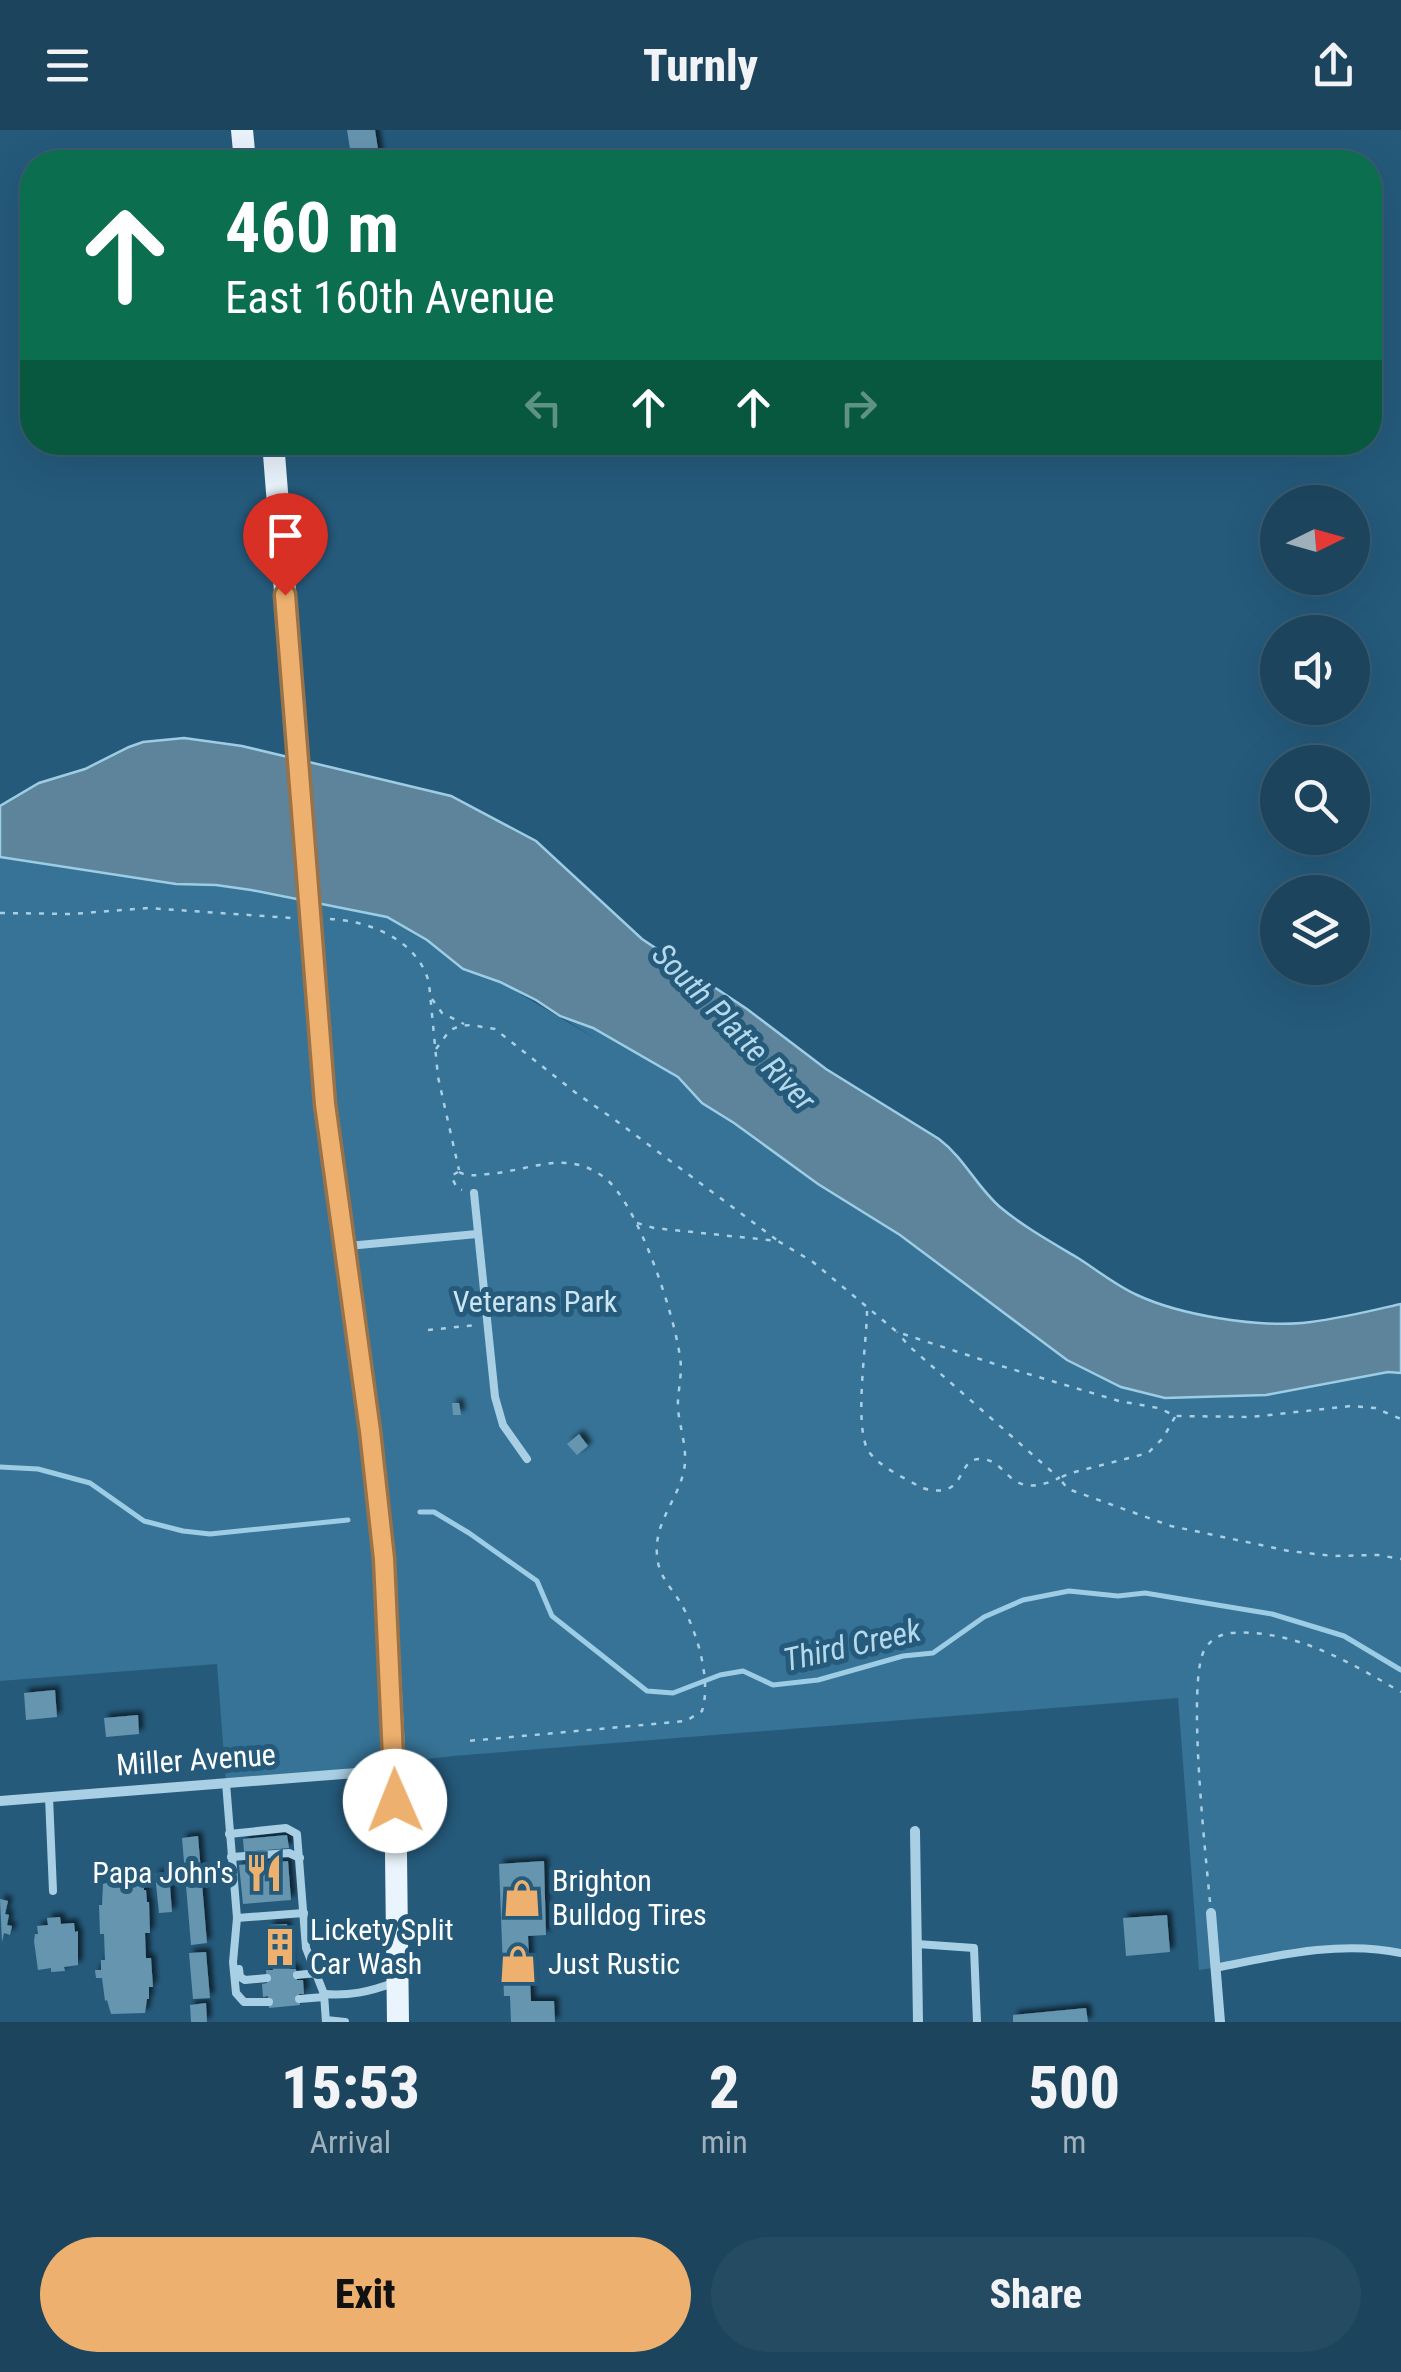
<!DOCTYPE html>
<style>
:root{--surface:#1c445c;--page:#254b62;--text:#f1f3f6;--muted:#a0b0bb;--line:#3a5c72;--accent:#edb06e}
body{margin:0;font-family:"Roboto Condensed",sans-serif;background:var(--page);color:var(--text);height:100vh;display:flex;flex-direction:column;font-size:38px;white-space:nowrap}
*{box-sizing:border-box;margin:0}
p{font-size:32px;color:var(--muted)}
.icon{flex:none;width:55px;height:55px;fill:none;stroke:currentColor;stroke-width:2;stroke-linecap:round;stroke-linejoin:round}
.map{position:relative;height:1892px;overflow:hidden}
.side{display:flex;flex-direction:column;background:var(--surface);flex:1}
.side>*{flex:none}
.guide{position:absolute;left:20px;top:20px;width:1362px;height:305px;border-radius:40px;box-shadow:0 10px 40px #0002,0 0 0 2px var(--line);background:#0b6e4f;color:#fff;overflow:hidden}
.needle{width:65px;rotate:85deg}
.buttons{position:absolute;left:1260px;top:355px;display:grid;gap:20px}
.buttons a{display:grid;place-items:center;width:110px;height:110px;border-radius:50%;background:var(--surface);box-shadow:0 10px 40px #0002,0 0 0 2px var(--line);font-size:50px}
.pin{position:absolute;display:grid;place-items:center;width:85px;height:85px;color:#fff;margin:-102px -42px;border-radius:50% 50% 50% 0;rotate:-45deg;box-shadow:0 0 10px #0007}
.pin .icon{rotate:45deg}
.me{position:absolute;width:110px;margin:-55px;rotate:359deg;stroke-linejoin:round;filter:drop-shadow(0 0 8px #0008)}
.turn{display:flex;align-items:center;gap:35px;height:210px;padding:0 40px;font-size:45px}
.turn .icon{width:130px;height:130px;stroke-width:2.5}
.turn b{display:block;font-size:70px;line-height:85px}
.lanes{display:flex;align-items:center;height:95px;padding:0 40px;background:#0003;justify-content:center;gap:50px;direction:ltr}
.lanes .off{opacity:.35}
.eta{display:flex;justify-content:space-evenly;align-items:center;height:170px;text-align:center}
.eta b{font-size:60px;font-weight:800;line-height:70px}
.cta{display:flex;gap:20px;margin-top:auto;padding:20px 40px}
.cta a{flex:1;height:115px;border-radius:60px;background:var(--accent);color:#111;font-size:40px;font-weight:800;line-height:115px;text-align:center}
.cta a+a{background:var(--page);color:var(--text)}
header{display:flex;justify-content:space-between;align-items:center;height:130px;padding:0 40px;background:var(--surface);font-size:45px;font-weight:800}
.map>svg:first-child{display:block}
.green{fill:#367396}
.water{fill:#5d849a;stroke:#9dcce5;stroke-width:2.5}
.lines{fill:none;stroke-linecap:round;stroke-linejoin:round}
.stream{stroke:#9dcce5;stroke-width:5}
.building{fill:#6695b0;filter:url(#shadow)}
.path{stroke:#a9cfe4;stroke-width:2.5;stroke-dasharray:5 8;stroke-linecap:butt}
.service{stroke:#a9cfe4;stroke-width:8}
.minor{stroke:#a9cfe4;stroke-width:10}
.primary{stroke:#e9f4fc;stroke-width:22}
.primary-bridge{stroke:#e9f4fc;stroke-width:22}
.route-casing{stroke:#9a7248;stroke-width:25}
.route{stroke:#edb06e;stroke-width:18}
.labels{text-anchor:middle;stroke-width:10;stroke-linejoin:round;paint-order:stroke}
.park-label{font-size:30px;fill:#cbe5f3;stroke:#255a7b}
.street-label{font-size:30px;fill:#fff;stroke:#255a7b}
.poi-label{font-size:30px;fill:#fff;stroke:#255a7b;text-anchor:start}
.water-label{font-size:32px;font-style:italic;fill:#b4d8ec;stroke:#255a7b}
</style>
<header><svg class="icon" aria-label="menu" viewBox="0 0 24 24"><path d="M4 6h16M4 12h16M4 18h16"/></svg>Turnly<svg class="icon" aria-label="share" viewBox="0 0 24 24"><path d="M12 15V3M7 8l5-5 5 5M5 13v7h14v-7"/></svg></header>
<div class="map">
<svg width="1401" height="1892" viewBox="0 0 1401 1892">
<defs>
<filter id="shadow"><feDropShadow dx="4.5" dy="-4.5" stdDeviation="2.5" flood-color="#0009"/></filter>
</defs>
<rect width="100%" height="100%" fill="#255a7b"/>
<!-- green -->
<polygon class="green" points="0,727 176,754 216,755 251,760 387,787 427,810 463,839 500,852 596,909 560,886 593,898 678,947 702,973 900,1105 1067,1230 1121,1257 1210,1268 1266,1265 1389,1242 1401,1243 1401,1823 1334,1820 1199,1840 1178,1568 453,1626 226,1653 217,1534 0,1551"/>
<!-- water -->
<path class="water" d="M184,608L242,616L451,666L536,711L642,809L747,879L826,939L939,1009C964,1028 977,1057 1000,1077C1024,1097 1051,1112 1078,1128C1097,1140 1115,1155 1137,1165C1180,1185 1254,1197 1302,1193C1335,1190 1369,1181 1401,1174V1243L1388,1242L1266,1265L1165,1268L1121,1257L1067,1230L900,1105L818,1054L734,993L702,973L678,947L593,898L560,886L536,870L500,852L463,839L427,810L387,787L251,760L216,755L176,754L0,727V676L39,653L85,639L129,617L143,612Z"/>
<g class="lines">
<!-- stream -->
<g class="stream">
<polyline points="0,1337 38,1339 90,1353 144,1391 183,1401 210,1404 348,1390"/>
<polyline points="420,1382 434,1382 469,1403 537,1451 552,1486 647,1561 673,1563 720,1545 743,1541 773,1555 818,1550 903,1526 933,1523 984,1487 1023,1470 1069,1461 1118,1466 1145,1463 1272,1484 1344,1506 1401,1540"/>
</g>
</g>
<!-- building -->
<g class="building">
<polygon points="347,0 375,0 380,32 352,32"/>
<polygon points="452,1273 459,1273 461,1285 453,1285"/>
<polygon points="579,1304 588,1316 577,1325 567,1314"/>
<polygon points="55,1560 57,1587 26,1590 24,1563"/>
<polygon points="138,1585 139,1604 106,1607 104,1588"/>
<polygon points="287,1705 289,1718 244,1722 243,1709"/>
<polygon points="198,1706 207,1813 191,1815 182,1708"/>
<polygon points="288,1731 291,1770 243,1774 239,1735"/>
<polygon points="544,1731 546,1805 528,1806 531,1871 554,1871 555,1892 511,1892 510,1866 504,1866 499,1734"/>
<polygon points="169,1743 172,1782 159,1783 155,1744"/>
<polygon points="140,1747 140,1752 143,1752 144,1760 146,1760 147,1772 149,1772 150,1803 145,1803 146,1828 151,1828 153,1857 149,1857 149,1869 147,1869 145,1883 111,1884 107,1870 105,1871 102,1848 96,1848 95,1840 101,1840 101,1830 105,1830 104,1804 100,1804 99,1775 102,1775 103,1754 106,1753 106,1749"/>
<polygon points="0,1769 8,1771 5,1784 9,1785 7,1795 12,1796 10,1805 4,1803 2,1812"/>
<polygon points="1167,1785 1170,1822 1126,1826 1123,1788"/>
<polygon points="60,1787 61,1794 74,1793 75,1802 78,1801 78,1835 64,1837 65,1841 51,1842 51,1838 38,1840 34,1811 35,1804 38,1804 37,1796 48,1795 47,1788"/>
<polygon points="287,1794 290,1839 296,1839 297,1850 303,1850 304,1864 299,1864 300,1875 269,1878 268,1866 263,1867 262,1854 267,1853 266,1840 273,1840 269,1795"/>
<polygon points="206,1822 210,1868 193,1869 189,1823"/>
<polygon points="206,1873 207,1892 191,1892 190,1875"/>
<polygon points="1086,1878 1088,1892 1013,1892 1013,1885"/>
</g>
<g class="lines">
<!-- path -->
<g class="path">
<polyline points="0,783 72,784 148,778 292,788"/>
<path d="M330,789C370,791 418,810 429,853L438,947L459,1040"/>
<polyline points="432,869 442,883 464,894"/>
<polyline points="436,919 450,900 460,896 471,895 495,899 576,963 615,990 777,1110"/>
<polyline points="458,1042 451,1046 457,1058 462,1060"/>
<path d="M459,1042C468,1047 477,1045 488,1044C530,1041 566,1018 605,1048C638,1074 674,1183 680,1227C683,1245 677,1262 678,1279C680,1299 688,1320 684,1340C678,1370 654,1392 657,1425C658,1445 670,1456 680,1472C696,1498 712,1550 702,1581L686,1591L468,1611"/>
<polyline points="637,1093 654,1098 778,1111 813,1132 897,1202 998,1235 1119,1271 1158,1278 1176,1286 1251,1287 1351,1276 1375,1278 1401,1289"/>
<path d="M867,1181C867,1212 853,1298 869,1322C881,1338 905,1348 922,1358C968,1371 955,1330 979,1329C1010,1328 1006,1373 1059,1348L909,1216L897,1202"/>
<polyline points="428,1200 476,1195"/>
<polyline points="1175,1287 1163,1308 1148,1323 1071,1343 1059,1348 1068,1359 1171,1396 1289,1421 1333,1426 1378,1425 1401,1429"/>
<path d="M1210,1772C1206,1728 1186,1548 1205,1519C1216,1501 1234,1502 1253,1503C1308,1507 1354,1535 1401,1562"/>
</g>
<!-- service -->
<g class="service">
<polyline points="474,1063 495,1267 503,1295 527,1329"/>
<polyline points="348,1116 477,1104"/>
<polyline points="226,1653 237,1788 233,1832 236,1863 244,1872 269,1872"/>
<polyline points="49,1667 53,1761"/>
<polyline points="229,1704 286,1698 297,1704 306,1818 324,1864 326,1892"/>
<polyline points="231,1727 289,1723 300,1728"/>
<polyline points="237,1788 304,1783"/>
<polyline points="917,1814 974,1818 977,1892"/>
<path d="M1215,1838C1275,1826 1340,1810 1401,1823"/>
<polyline points="239,1839 240,1847 245,1850 267,1848"/>
<polyline points="297,1845 317,1843"/>
<path d="M324,1864C349,1866 369,1862 393,1853"/>
<polyline points="299,1869 324,1867"/>
<polyline points="326,1890 345,1892"/>
</g>
<!-- minor -->
<g class="minor">
<polyline points="0,1671 394,1640"/>
<polyline points="915,1701 918,1892"/>
<polyline points="1211,1783 1220,1892"/>
</g>
<!-- primary -->
<g class="primary">
<polyline points="242,0 245,32"/>
<polyline points="273,312 294,573"/>
<polyline points="314,832 325,974 370,1301 384,1429 395,1640 398,1892"/>
</g>
<!-- primary-bridge -->
<polyline class="primary-bridge" points="294,573 314,832"/>
</g>
<g class="lines">
<!-- route casing -->
<g class="route-casing">
<polyline id="route" points="285,465 325,974 370,1301 384,1429 395,1671"/>
</g>
<!-- route -->
<use href="#route" class="route"/>
</g>
<!-- icons -->
<defs>
<g id="restaurant-bare" transform="scale(3)"><path d="M-5-6h1v4h1v-4h1v4h1v-4h1v5L-1.5 .5V6h-2V.5L-5-1ZM5-6V6H3V1.5H1.5Q1.5-4 5-6Z" fill="#edb06e" stroke="#255a7b" stroke-width="2.5" paint-order="stroke"/></g>
<g id="shop-bare" transform="scale(3)"><path d="M-5-2.5h2.3a2.7 3.5 0 0 1 5.4 0H5L5.5 6h-11ZM-1.5-2.5h3a1.5 2.3 0 0 0-3 0Z" fill="#edb06e" stroke="#255a7b" stroke-width="2.5" paint-order="stroke"/></g>
<g id="building-bare" transform="scale(3)"><path d="M-4-6H4V6H1V3H-1V6H-4ZM-2.5-4.3h1.7v1.8h-1.7ZM.8-4.3h1.7v1.8H.8ZM-2.5-1h1.7V.8h-1.7ZM.8-1h1.7V.8H.8Z" fill="#edb06e" stroke="#255a7b" stroke-width="2.5" paint-order="stroke"/></g>
</defs>
<g fill-rule="evenodd">
<use href="#restaurant-bare" x="264" y="1743"/>
<use href="#shop-bare" x="522" y="1768"/>
<use href="#building-bare" x="280" y="1817"/>
<use href="#shop-bare" x="518" y="1834"/>
</g>
<g class="labels">
<!-- park labels -->
<g class="park-label">
<text x="535" y="1182">Veterans Park</text>
</g>
<!-- street labels -->
<g class="street-label">
<text transform="translate(196 1630) rotate(-4)" y="10">Miller Avenue</text>
</g>
<!-- poi labels -->
<g class="poi-label">
<text x="234" y="1753" text-anchor="end">Papa John's</text>
<text x="552" y="1761">Brighton<tspan x="552" dy="34">Bulldog Tires</tspan></text>
<text x="310" y="1810">Lickety Split<tspan x="310" dy="34">Car Wash</tspan></text>
<text x="548" y="1844">Just Rustic</text>
</g>
<!-- water labels -->
<g class="water-label">
<text transform="translate(734 897) rotate(46)" y="11">South Platte River</text>
<text transform="translate(852 1515) rotate(-13)" y="11">Third Creek</text>
</g>
</g>
</svg>
<div class="buttons">
<a><svg class="needle" viewBox="-14 -14 28 28"><path d="M0-13l5 13h-10z" fill="#e53935"/><path d="M0 13l5-13h-10z" fill="#a0b0bb"/></svg></a>
<a><svg class="icon" aria-label="sound" viewBox="0 0 24 24"><path d="M4 9h4l5-4v14l-5-4H4zM17 9q2 3 0 6"/></svg></a>
<a><svg class="icon" aria-label="search" viewBox="0 0 24 24"><circle cx="10" cy="10" r="6"/><path d="M15 15l6 6"/></svg></a>
<a><svg class="icon" aria-label="layers" viewBox="0 0 24 24"><path d="M12 4l9 5-9 5-9-5zM3 14l9 5 9-5"/></svg></a>
</div>
<div class="pin" style="left:285px;top:465px;background:#d93025"><svg class="icon" aria-label="arrive" viewBox="0 0 24 24"><path d="M6 21V4h12l-3 4 3 4H6"/></svg></div>
<svg class="me" style="left:395px;top:1671px" viewBox="-20 -20 40 40"><circle r="19" fill="#fff"/><path d="M0-13L10 11 0 6-10 11z" fill="#edb06e"/></svg>
<div class="guide">
<div class="turn"><svg class="icon" aria-label="ahead" viewBox="0 0 24 24"><path d="M12 20V5M6 11l6-6 6 6"/></svg><div><b>460 m</b>East 160th Avenue</div></div>
<div class="lanes"><svg class="icon off" aria-label="left" viewBox="0 0 24 24"><path d="M17 20v-9H6M10 6l-5 5 5 5"/></svg><svg class="icon" aria-label="ahead" viewBox="0 0 24 24"><path d="M12 20V5M6 11l6-6 6 6"/></svg><svg class="icon" aria-label="ahead" viewBox="0 0 24 24"><path d="M12 20V5M6 11l6-6 6 6"/></svg><svg class="icon off" aria-label="right" viewBox="0 0 24 24"><path d="M7 20v-9h11M14 6l5 5-5 5"/></svg></div>
</div>
</div>
<section class="side">
<div class="eta">
<div><b>15:53</b><p>Arrival</p></div>
<div><b>2</b><p>min</p></div>
<div><b>500</b><p>m</p></div>
</div>
<div class="cta"><a>Exit</a><a>Share</a></div>
</section>
